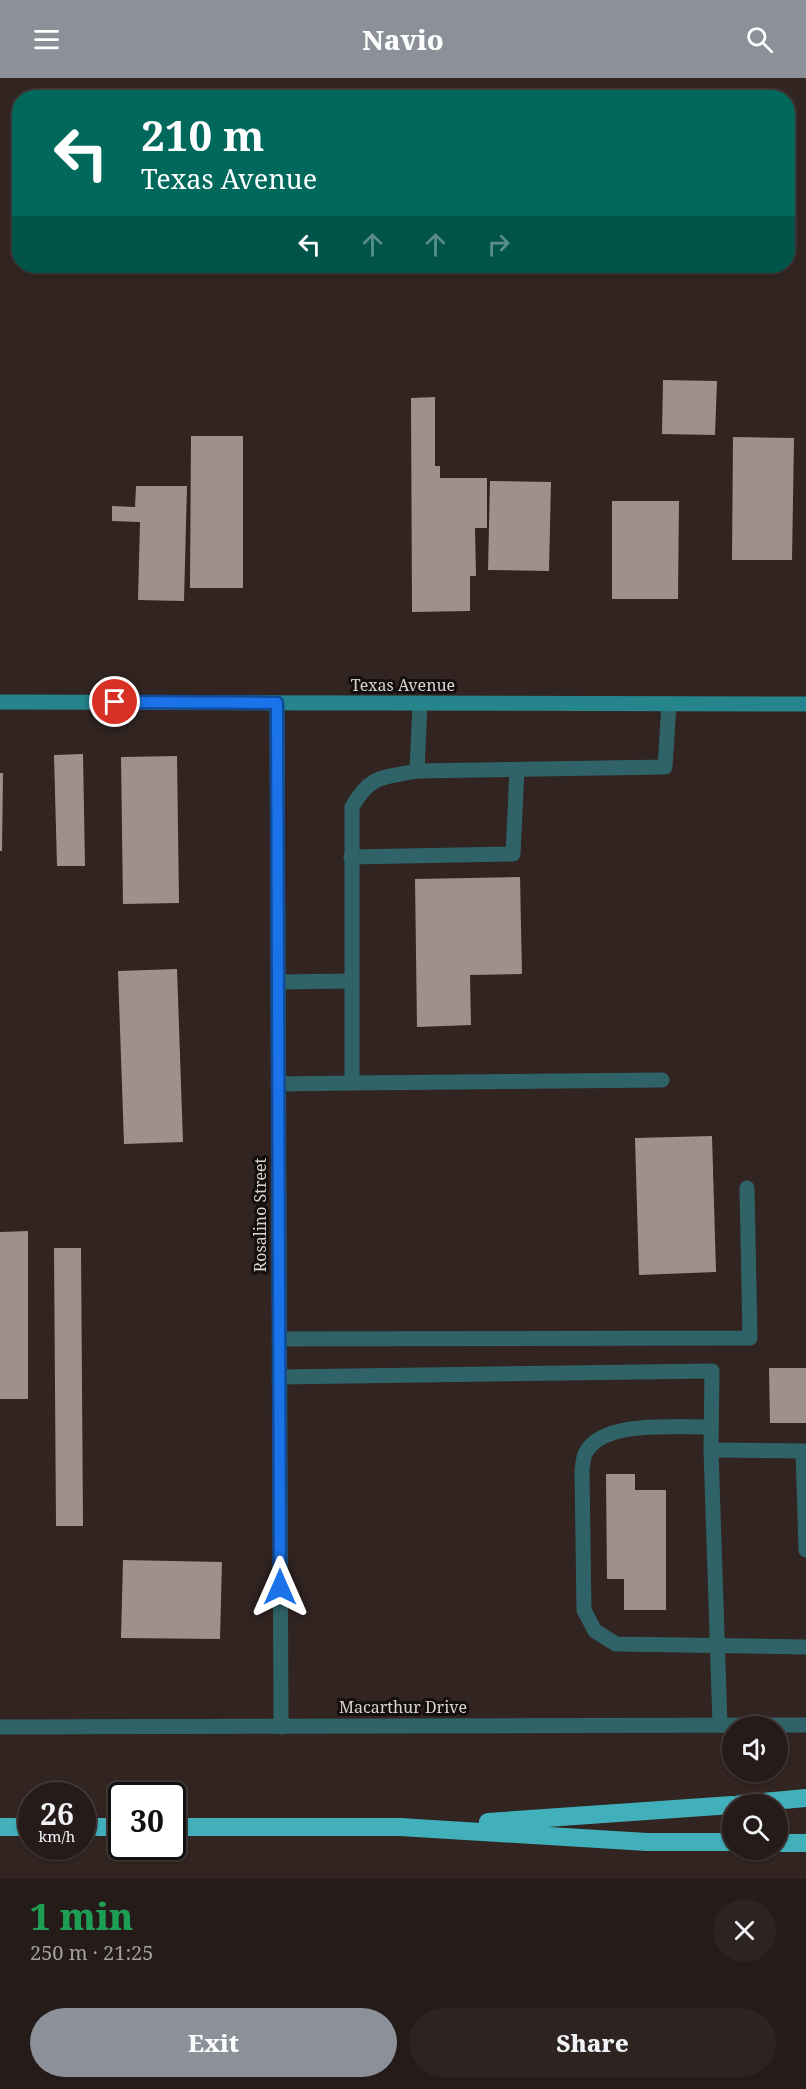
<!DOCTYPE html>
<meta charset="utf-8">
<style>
:root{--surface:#251b19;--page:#2d2422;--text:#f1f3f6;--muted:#a3a1a2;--line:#423938;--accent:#8c9099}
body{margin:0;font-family:"Noto Serif",serif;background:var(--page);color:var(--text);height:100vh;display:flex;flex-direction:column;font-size:22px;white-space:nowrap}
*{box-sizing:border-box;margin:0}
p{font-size:20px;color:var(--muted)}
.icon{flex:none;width:33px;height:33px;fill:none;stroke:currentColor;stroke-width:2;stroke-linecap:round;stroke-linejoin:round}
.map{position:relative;height:1801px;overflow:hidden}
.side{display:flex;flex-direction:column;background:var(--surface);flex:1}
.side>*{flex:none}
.banner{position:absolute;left:12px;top:12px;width:783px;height:183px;border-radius:24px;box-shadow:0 2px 4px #0004,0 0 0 2px var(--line);background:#00695c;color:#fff;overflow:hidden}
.fabs{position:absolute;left:722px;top:1638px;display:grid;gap:12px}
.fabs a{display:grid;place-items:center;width:66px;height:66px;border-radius:50%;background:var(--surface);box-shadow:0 2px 4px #0004,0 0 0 2px var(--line);font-size:30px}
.speed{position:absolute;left:18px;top:1704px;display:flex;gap:12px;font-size:30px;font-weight:700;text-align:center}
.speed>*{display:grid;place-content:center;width:78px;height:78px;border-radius:50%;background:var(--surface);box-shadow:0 2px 4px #0004,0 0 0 2px var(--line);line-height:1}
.speed small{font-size:15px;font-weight:400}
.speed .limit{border:3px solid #111;border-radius:9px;background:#fff;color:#111}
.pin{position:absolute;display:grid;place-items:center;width:51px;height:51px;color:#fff;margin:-26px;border:3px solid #fff;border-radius:50%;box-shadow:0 2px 6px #0007}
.me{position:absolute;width:66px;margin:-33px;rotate:0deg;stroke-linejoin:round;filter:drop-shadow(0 0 4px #0008)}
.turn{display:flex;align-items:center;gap:21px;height:126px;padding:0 30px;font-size:27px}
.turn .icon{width:78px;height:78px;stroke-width:2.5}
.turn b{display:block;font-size:42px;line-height:51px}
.lanes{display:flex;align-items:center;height:57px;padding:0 30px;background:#0003;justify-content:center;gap:30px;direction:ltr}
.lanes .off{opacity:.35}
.round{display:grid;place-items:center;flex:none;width:63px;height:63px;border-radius:32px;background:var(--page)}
.summary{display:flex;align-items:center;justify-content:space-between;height:102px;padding:0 30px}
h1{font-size:36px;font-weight:800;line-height:45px;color:#1e9e55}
.primary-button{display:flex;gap:12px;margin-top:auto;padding:12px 30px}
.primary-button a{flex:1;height:69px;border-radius:36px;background:var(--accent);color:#fff;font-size:24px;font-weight:800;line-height:69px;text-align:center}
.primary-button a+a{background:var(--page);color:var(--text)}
header{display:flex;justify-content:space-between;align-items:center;height:78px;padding:0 30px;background:var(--accent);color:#fff;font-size:27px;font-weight:800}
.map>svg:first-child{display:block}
.building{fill:#a0908d}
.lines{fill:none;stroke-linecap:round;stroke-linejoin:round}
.lane{stroke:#2f6368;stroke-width:15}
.street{stroke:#2f6368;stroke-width:15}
.secondary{stroke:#26848c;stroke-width:15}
.highway{stroke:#41b0ba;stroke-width:18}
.route-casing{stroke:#114b97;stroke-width:15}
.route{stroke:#1a73e8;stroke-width:10}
.labels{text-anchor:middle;stroke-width:6;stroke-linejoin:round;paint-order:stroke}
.street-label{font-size:16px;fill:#ddd5d3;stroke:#140f0e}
</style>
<header><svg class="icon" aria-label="menu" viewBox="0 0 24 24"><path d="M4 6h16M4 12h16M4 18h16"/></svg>Navio<svg class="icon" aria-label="search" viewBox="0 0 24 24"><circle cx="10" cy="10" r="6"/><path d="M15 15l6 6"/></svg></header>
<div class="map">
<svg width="806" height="1801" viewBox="0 0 806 1801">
<rect width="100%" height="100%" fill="#312421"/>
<!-- building -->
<g class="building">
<polygon points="663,302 717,303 715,357 662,356"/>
<polygon points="435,319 435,388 440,388 440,400 487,400 487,450 475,450 476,498 470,498 470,533 412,534 411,320"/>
<polygon points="191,358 243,358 243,510 190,510"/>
<polygon points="733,359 794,360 792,482 732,482"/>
<polygon points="490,403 551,404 549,493 488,492"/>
<polygon points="136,408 187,408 184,523 138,522 140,444 112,443 112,428 135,429"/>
<polygon points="612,423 679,423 678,521 612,521"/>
<polygon points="83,676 85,788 57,788 54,677"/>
<polygon points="177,678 179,825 123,826 121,679"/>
<polygon points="0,695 3,695 2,773 0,773"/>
<polygon points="520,799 522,896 470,897 471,947 417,949 415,801"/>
<polygon points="177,891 183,1064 124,1066 118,893"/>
<polygon points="712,1058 716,1194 639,1197 635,1060"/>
<polygon points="28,1153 28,1321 0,1321 0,1154"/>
<polygon points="54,1170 81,1170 83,1448 56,1448"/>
<polygon points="769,1290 806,1290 806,1345 770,1345"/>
<polygon points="606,1396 635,1396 635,1412 666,1412 666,1532 624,1532 624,1501 607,1501"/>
<polygon points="123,1482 222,1484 220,1561 121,1560"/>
</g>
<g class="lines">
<!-- lane -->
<g class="lane">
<polyline points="420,625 417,693 665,689 669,626"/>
<polyline points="351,779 513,776 517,692"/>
<polyline points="278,904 351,903"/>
<polyline points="352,1005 662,1002"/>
<path d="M278,1006L352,1005V729C371,696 383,700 417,693"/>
<polyline points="279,1261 750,1260 747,1110"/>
<polyline points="279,1299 712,1293 711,1372 720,1647"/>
<path d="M711,1349C678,1350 604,1341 586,1374C583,1378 583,1387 582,1392L584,1532L595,1553L616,1566L806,1569"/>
<polyline points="711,1372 803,1373 806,1472"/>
</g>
<!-- street -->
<g class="street">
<polyline points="277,625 281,1649"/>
<polyline points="0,1649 806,1647"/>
</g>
<!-- secondary -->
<polyline class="secondary" points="0,624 806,626"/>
<!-- highway -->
<g class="highway">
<polyline points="740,1726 806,1720"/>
<polyline points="488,1744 732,1727"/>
<polyline points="0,1749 32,1749"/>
<polyline points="82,1749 122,1749"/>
<polyline points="172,1749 400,1749 647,1764 732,1764"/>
<polyline points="777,1765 806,1765"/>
</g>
</g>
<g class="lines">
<!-- route casing -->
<g class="route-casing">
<polyline id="route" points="115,624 277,625 280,1509"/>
</g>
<!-- route -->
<use href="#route" class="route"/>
</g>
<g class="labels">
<!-- street labels -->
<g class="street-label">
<text x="403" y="613">Texas Avenue</text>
<text transform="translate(260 1137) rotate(-90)" y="6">Rosalino Street</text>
<text x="403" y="1635">Macarthur Drive</text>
</g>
</g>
</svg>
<div class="fabs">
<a><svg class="icon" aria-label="sound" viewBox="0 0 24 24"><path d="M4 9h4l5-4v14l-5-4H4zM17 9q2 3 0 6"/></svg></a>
<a><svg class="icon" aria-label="search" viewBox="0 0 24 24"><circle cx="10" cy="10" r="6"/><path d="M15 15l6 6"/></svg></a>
</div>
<div class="speed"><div>26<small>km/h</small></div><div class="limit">30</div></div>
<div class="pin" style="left:115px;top:624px;background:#d93025"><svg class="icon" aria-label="arrive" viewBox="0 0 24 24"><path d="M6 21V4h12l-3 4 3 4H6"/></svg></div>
<svg class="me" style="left:280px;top:1509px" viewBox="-20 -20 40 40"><path d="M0-17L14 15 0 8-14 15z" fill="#1a73e8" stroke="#fff" stroke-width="4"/></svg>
<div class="banner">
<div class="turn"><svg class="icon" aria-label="left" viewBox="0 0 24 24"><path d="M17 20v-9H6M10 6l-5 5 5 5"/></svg><div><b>210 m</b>Texas Avenue</div></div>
<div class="lanes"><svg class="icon" aria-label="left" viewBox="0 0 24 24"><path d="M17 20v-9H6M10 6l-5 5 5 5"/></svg><svg class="icon off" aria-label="ahead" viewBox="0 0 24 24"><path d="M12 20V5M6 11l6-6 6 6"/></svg><svg class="icon off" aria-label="ahead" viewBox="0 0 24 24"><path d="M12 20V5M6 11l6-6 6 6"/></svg><svg class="icon off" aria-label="right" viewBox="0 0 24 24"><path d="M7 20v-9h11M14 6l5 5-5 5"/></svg></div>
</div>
</div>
<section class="side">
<div class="summary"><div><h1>1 min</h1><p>250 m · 21:25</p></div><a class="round"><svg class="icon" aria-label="close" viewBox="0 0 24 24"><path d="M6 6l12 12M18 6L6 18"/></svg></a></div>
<div class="primary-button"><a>Exit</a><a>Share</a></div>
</section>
